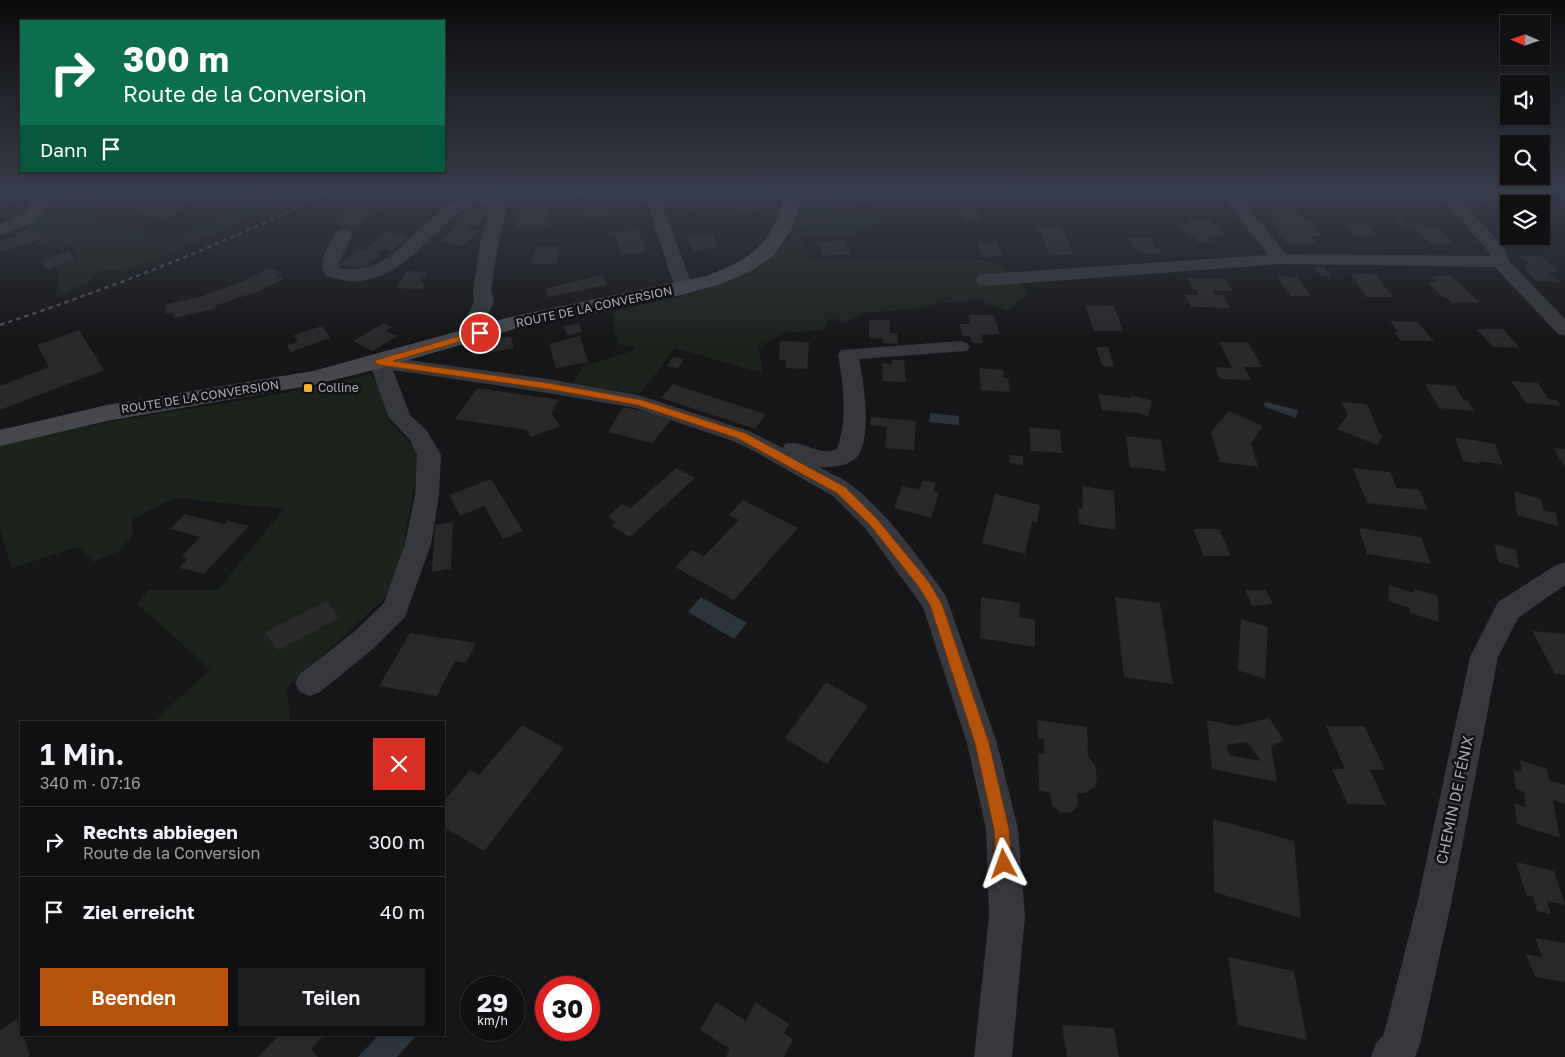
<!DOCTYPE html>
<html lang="de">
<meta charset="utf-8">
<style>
:root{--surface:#101012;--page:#1e1e20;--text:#f1f3f6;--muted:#9c9d9f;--line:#303032;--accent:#b45309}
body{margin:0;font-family:"Golos Text",sans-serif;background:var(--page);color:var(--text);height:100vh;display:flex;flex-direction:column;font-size:19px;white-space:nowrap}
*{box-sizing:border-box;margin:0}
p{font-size:16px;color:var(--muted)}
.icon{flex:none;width:28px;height:28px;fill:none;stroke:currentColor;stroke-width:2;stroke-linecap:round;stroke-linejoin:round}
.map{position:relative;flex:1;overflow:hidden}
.side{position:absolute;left:20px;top:721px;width:425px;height:315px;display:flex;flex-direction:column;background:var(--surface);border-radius:0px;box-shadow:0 1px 4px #0004,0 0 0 1px var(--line)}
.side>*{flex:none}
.guide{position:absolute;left:20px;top:20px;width:425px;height:152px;border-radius:0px;box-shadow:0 1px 4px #0004,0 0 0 1px var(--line);background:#0b6e4f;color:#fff;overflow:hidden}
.needle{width:32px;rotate:272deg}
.fabs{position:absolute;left:1500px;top:15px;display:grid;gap:10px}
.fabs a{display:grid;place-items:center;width:50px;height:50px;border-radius:0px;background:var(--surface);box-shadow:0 1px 4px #0004,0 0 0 1px var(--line);font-size:25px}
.speed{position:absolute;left:460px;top:976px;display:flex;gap:10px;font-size:25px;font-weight:700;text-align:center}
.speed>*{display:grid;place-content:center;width:65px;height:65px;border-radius:50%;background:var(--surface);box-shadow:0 1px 4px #0004,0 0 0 1px var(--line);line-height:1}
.speed small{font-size:12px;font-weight:400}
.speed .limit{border:8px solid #d22;background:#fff;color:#111}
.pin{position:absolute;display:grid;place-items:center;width:42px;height:42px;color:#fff;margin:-21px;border:2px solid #fff;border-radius:50%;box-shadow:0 1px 5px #0007}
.me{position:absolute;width:55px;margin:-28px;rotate:356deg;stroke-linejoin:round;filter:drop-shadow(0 0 4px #0008)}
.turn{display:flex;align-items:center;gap:18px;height:105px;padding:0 20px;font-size:22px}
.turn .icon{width:65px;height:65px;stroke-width:2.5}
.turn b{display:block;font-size:35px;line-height:42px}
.then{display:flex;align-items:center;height:48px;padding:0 20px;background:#0003;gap:10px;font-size:19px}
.round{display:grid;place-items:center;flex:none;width:52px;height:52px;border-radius:0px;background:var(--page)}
.overview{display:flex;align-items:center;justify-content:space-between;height:85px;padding:0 20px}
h1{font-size:30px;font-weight:600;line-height:38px}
.cta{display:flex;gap:10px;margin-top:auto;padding:10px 20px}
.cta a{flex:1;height:58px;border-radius:0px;background:var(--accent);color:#fff;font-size:20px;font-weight:600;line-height:58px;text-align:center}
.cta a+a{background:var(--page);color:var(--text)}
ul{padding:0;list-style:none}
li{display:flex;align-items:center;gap:15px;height:70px;padding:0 20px;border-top:1px solid var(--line)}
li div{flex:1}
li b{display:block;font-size:19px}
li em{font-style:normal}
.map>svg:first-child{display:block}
.green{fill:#1c231d}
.water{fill:#2c353c}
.building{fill:#29292c;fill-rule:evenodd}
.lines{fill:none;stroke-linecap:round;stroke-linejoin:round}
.minor{fill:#37383d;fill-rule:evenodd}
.secondary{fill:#45474d;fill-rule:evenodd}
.rail{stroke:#4a4c52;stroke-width:2.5;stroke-dasharray:4.5 4;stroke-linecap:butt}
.route{fill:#b45309;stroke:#753606}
.poi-dot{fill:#f2b134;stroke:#111113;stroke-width:2}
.labels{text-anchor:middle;stroke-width:5;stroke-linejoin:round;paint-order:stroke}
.street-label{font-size:12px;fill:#a8adb8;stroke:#111113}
.poi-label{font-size:12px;fill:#a8adb8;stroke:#111113;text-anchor:start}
.near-street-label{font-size:15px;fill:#a8adb8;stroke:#111113}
</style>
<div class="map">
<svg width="1565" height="1057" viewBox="0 0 1565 1057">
<rect width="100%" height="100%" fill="#161618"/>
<!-- green -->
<g class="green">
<polygon points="257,192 298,192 260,214 157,259 121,271 99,269 93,280 60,295 57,268 78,259 71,246 57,248 36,246 41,240 25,223 62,206 60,200 68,195 103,201 96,209 96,219 111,226 141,226 147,238 174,236 207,223 225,214 237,205 257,200"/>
<path d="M806,192H815L816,204L843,203L842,214L878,216L876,224L846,237L804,238L809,261L983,260L1000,264L1029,292L1008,311L977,300L932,304L923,308L864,313L843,323L833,319L829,320L822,331L787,332L759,347L762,373L675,348L640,394L573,383L582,367L632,351L636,347L617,344L612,311C660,301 757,285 786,242C797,226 801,210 806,192Z"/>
<path d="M371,374L382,392L389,421L415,448L418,463L401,562L387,596L287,688L290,722H154L210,669L137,604L149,590H218L284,509L175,498L132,519L133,535L119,551L94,562L78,547L12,568L0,530V446C122,412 249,406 371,374Z"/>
</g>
<!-- water -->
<g class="water">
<polygon points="1266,402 1298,410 1296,418 1265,407 1263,404"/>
<polygon points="930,413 959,416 959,425 929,422"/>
<polygon points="701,597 747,623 734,639 688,612"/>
<polygon points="379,1035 417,1035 397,1057 358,1057"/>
</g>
<!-- building -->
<g class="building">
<polygon points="164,192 199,192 207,194 165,219 131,211"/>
<polygon points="698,192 703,204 699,205 701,209 686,211 684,207 672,209 668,196"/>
<polygon points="855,192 878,192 877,207 853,205"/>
<polygon points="1012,192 1049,192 1050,195 1013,195"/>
<polygon points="1272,192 1305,192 1307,194 1273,195"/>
<polygon points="1462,192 1497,192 1503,196 1492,198 1505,206 1489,208"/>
<polygon points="746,193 759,195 756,200 761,201 754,214 734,212 738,204 734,204 737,200 742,200"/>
<polygon points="14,194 20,202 0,208 0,199"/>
<polygon points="377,194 399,197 383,211 371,209 367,212 373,213 356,227 333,224 350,210 357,211"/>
<polygon points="609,207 609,216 585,218 584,210"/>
<polygon points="977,207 983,222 964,223 958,208"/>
<polygon points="469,208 492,212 477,226 471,225 467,229 479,231 463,246 440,241 460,223 453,222"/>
<polygon points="1270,208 1296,209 1304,219 1309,219 1322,236 1311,236 1316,243 1286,243 1270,220 1278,220"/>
<polygon points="550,209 545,227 515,228 521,210"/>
<polygon points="836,216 839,221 824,224 820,219"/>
<polygon points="1402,218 1409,226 1400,226 1394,220"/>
<polygon points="1188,219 1210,220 1213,225 1218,225 1225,236 1206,236 1210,242 1197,242 1194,236 1187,236 1181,225 1191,225"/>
<polygon points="811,220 814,225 796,227 794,221"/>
<polygon points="1346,225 1366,225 1376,236 1355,236"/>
<polygon points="1412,225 1436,226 1453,243 1428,243"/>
<polygon points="1493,225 1509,225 1509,236 1530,236 1536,242 1509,241"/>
<polygon points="1037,226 1061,226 1074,255 1050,255"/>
<polygon points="32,227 41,239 0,252 0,241 19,235 16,232"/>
<polygon points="638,229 647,252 621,255 614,233"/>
<polygon points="386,232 409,236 393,251 379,249 375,253 381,254 364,269 339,265 357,249 365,250"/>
<polygon points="712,233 718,247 692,251 686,237"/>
<polygon points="1129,238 1150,238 1155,248 1159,248 1162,253 1143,253 1141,250 1136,250"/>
<polygon points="845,240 850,254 823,256 818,242"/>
<polygon points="977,243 997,243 1003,256 982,257"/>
<polygon points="537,247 561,247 556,264 531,264"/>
<polygon points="69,251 76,260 47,270 40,261"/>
<polygon points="1521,256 1542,256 1559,272 1549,272 1560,282 1537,282 1525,270 1529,270 1523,264 1529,264"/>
<polygon points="1314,267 1324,267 1331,276 1321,276"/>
<polygon points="269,268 282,273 277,275 283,279 257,292 217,305 214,309 173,318 173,313 165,314 166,304 200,297 239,283"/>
<polygon points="407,271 427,272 420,283 426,283 422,289 396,288"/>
<polygon points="1350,274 1375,274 1393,297 1367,297"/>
<polygon points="602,275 607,285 548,297 545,289"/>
<polygon points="1450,275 1479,302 1452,303 1446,297 1443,297 1428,282 1437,282 1430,276"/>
<polygon points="1277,276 1297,277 1311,296 1291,296"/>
<polygon points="1187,278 1226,279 1232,291 1212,290 1215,295 1223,295 1230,308 1191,307 1185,295 1199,295 1197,290 1194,290"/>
<polygon points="1085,305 1114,306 1123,331 1094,331"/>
<polygon points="968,315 994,315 1000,334 981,335 983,343 972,343 970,336 963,336 959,324 970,324"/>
<polygon points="869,320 890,320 890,333 897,333 898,344 883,343 883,339 869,338"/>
<polygon points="1390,321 1418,322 1434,341 1401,341 1394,332 1398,332"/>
<polygon points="384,323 392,327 386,331 397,336 373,351 353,341"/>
<polygon points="579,323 582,332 567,335 563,326"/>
<polygon points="322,326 330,338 291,352 287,345 298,342 294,335"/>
<polygon points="1476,329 1503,329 1520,348 1493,347"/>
<polygon points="79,330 104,370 0,410 0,386 49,367 37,345"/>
<polygon points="511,336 514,348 473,356 471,344"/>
<polygon points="580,336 588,362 556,368 549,344"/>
<polygon points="780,341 809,342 807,369 785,368 786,360 779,360"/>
<polygon points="1219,342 1248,342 1262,367 1244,367 1251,380 1220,379 1215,367 1232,368"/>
<polygon points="1096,347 1108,347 1114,367 1102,366"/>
<polygon points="673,357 684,359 678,368 666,366"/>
<polygon points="892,360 904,360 906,382 883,381 882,363 892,364"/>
<polygon points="979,368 1003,370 1004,378 1008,378 1010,392 981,390"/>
<polygon points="1511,381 1538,383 1549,399 1557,400 1561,406 1526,403"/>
<polygon points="673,384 731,403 766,414 755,429 661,398"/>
<polygon points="1425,384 1455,386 1464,400 1468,401 1474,411 1439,408"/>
<polygon points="477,388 559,400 551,413 560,426 531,437 527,430 455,419"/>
<polygon points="1098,394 1131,398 1132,395 1152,401 1148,416 1137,413 1102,410"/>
<polygon points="1341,402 1367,404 1379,433 1383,436 1377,445 1337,429 1348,415"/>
<polygon points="623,407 646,412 671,420 652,443 608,432"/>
<polygon points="1229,411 1263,426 1251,443 1258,467 1220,462 1211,432"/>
<polygon points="871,417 916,421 914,450 885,448 887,427 870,425"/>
<polygon points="1029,427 1060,430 1062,453 1031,451"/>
<polygon points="1126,436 1161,440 1166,471 1130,467"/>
<polygon points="1455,437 1495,444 1503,465 1479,461 1480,464 1463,461"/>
<polygon points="1553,448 1565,449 1565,467"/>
<polygon points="1009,455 1023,456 1023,465 1010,463"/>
<polygon points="676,468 695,478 630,537 611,526 616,522 608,517 622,504 631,508"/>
<polygon points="1353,468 1390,472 1397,488 1419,490 1428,510 1367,503"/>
<polygon points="491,479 523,531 503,539 484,506 460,516 449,495"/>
<polygon points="923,480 936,483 933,492 939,493 931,518 894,508 902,486 919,490"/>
<polygon points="1082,486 1114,491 1116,530 1079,524 1078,508 1083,509"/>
<polygon points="1514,491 1541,499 1543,510 1556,513 1558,526 1517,515"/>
<polygon points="995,494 1040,505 1037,522 1032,521 1025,554 982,543"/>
<polygon points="743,500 798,528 734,600 675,567 692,550 704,556 739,520 729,515"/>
<polygon points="185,514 225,524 228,521 249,526 204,574 179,568 188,558 182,556 200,537 170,529"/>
<polygon points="453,522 451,569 432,572 435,525"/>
<polygon points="1359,528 1421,537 1431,564 1367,554"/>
<polygon points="1193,529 1219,529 1231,556 1204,556"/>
<polygon points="1495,544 1516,550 1519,568 1498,562"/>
<polygon points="1389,585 1414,593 1415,589 1438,596 1439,622 1410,613 1410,608 1388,601"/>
<polygon points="1245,590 1266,590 1273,604 1252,606"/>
<polygon points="981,597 1020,603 1019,617 1035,620 1035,647 980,638"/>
<polygon points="1115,597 1160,603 1173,684 1124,677"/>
<polygon points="327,601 339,618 278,650 264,632"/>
<polygon points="1241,619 1268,627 1265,679 1238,670"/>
<polygon points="1532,631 1565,634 1565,675 1555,674"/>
<polygon points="410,633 476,643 466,663 455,661 437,696 379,686"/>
<polygon points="826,682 868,706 827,764 785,738"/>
<path d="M1269,718L1284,740L1271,746L1277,782L1212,769L1207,720L1236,726ZM1247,742L1261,761L1229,755L1227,745Z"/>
<polygon points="1037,720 1087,727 1088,757 1095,765 1097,777 1095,787 1085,793 1077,793 1078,805 1072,812 1061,813 1052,805 1050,793 1039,790 1038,753 1044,754 1044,739 1038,739"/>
<polygon points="522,725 564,748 484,851 444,827 444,801 470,770 479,775"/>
<polygon points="1326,726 1364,726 1385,770 1370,770 1386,805 1348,804 1332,769 1345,769"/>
<polygon points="1520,760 1547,769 1549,780 1565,785 1565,804 1553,800 1560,838 1517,824 1514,803 1526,807 1524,792 1516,789 1513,769 1522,772"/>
<polygon points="1213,819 1294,841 1301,918 1214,892"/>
<polygon points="1516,862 1554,871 1565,905 1547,901 1551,914 1537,911 1533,897 1526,895"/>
<polygon points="1535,938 1565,943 1565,982 1535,977 1526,954 1542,957"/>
<polygon points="1228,957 1294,971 1307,1040 1238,1025"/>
<polygon points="716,1002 746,1021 755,1002 789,1024 784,1033 793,1039 784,1057 726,1057 730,1049 700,1030"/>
<polygon points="17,1019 21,1035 23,1035 30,1055 28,1057 0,1057 0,1030"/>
<polygon points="1062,1025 1114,1028 1119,1057 1067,1057"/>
<polygon points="279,1035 324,1035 311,1049 318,1057 258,1057"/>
</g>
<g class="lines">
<!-- minor -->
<g class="minor">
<path d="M30,192H46C46,197 48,205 46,209C43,221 11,232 0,235V224L22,214L30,208Z"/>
<path d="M577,192H650L661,200L689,277L695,288L693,292L686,294L679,292L671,277L648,205C644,203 641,200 637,199C621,195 588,206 577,192Z"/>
<polygon points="1219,192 1236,192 1286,254 1490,256 1489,252 1435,192 1452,192 1504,247 1509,261 1565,319 1565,336 1558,334 1495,267 1281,264 985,286 978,284 976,280 978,276 985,274 1268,255"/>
<path d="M479,195L496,199L507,208L499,239L491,290L494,302L486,318L490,333L487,337L480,339L473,337L466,318L474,302L473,290L481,239L490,209C481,203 473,204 463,210C428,235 398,285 348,281C341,280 333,278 326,276C316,262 330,242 338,230L344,229L350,230L353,234L339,263L340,268C400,281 424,197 479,195Z"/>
<path d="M960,341L967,343L970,347L967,351L859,359C864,382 873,440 856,458C849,466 829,468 819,467C829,473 841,477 850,484C885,510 921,560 946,596L997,743L1018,829L1025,916L1012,1057H974L989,916L986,829L967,743L923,607L865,528L833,496L752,450L733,441L635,408L548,393L393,370L410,415L427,431L441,455L439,495L431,544L405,617L374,648L320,692L310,696L300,692L295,683L300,674L354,632L384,603L405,544L415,495L417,455L410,440L389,418L369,362L372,358L379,356L548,379L638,395L749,431L783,448L785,444C804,439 816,457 837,449C848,418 843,385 838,354L841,350Z"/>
<polygon points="1565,562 1565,585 1518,618 1498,657 1451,904 1420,1044 1415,1057 1371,1057 1376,1043 1384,1034 1417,904 1470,657 1498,602 1556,565"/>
</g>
<!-- secondary -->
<path class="secondary" d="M786,192H804L792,229L773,256L751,271L721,284L681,295L514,329L378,369L313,385L107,421L0,446V430L107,405L313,371L510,317L706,276C755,258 772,243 786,192Z"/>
<!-- rail -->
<path class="rail" d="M0,325C113,287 223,245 329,192"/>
</g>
<!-- sky -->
<linearGradient id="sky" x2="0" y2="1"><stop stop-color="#0c0c0d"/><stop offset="0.56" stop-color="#363c48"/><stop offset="1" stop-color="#363c48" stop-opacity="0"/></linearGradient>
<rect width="1565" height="340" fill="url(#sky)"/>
<!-- route -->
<polygon class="route" points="480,330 483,331 483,335 393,361 548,383 642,400 745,433 845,487 877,519 928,581 942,604 989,743 1009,829 1012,864 1010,869 1004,871 999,869 996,864 994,829 975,743 930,605 919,587 870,525 837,493 737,438 637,405 548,389 379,365 374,362 376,360"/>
<!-- markers -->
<rect class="poi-dot" x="303" y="383" width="10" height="10" rx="2.5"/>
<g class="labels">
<!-- street labels -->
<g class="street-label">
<text transform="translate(594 307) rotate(-12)" y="4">ROUTE DE LA CONVERSION</text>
<text transform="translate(200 397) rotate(-9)" y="4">ROUTE DE LA CONVERSION</text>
</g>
<!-- poi labels -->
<g class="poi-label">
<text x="318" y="392">Colline</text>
</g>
<!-- near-street labels -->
<g class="near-street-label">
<text transform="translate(1455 800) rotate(-78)" y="5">CHEMIN DE FÉNIX</text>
</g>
</g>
</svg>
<div class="fabs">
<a><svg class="needle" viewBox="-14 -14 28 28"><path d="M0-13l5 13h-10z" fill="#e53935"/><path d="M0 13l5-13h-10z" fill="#9c9d9f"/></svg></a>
<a><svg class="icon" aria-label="sound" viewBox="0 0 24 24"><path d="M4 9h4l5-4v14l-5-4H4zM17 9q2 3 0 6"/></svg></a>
<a><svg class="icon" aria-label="search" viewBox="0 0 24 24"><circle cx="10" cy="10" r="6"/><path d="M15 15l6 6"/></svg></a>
<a><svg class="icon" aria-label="layers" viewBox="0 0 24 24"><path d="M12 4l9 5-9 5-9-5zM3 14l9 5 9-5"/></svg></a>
</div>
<div class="speed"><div>29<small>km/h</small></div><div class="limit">30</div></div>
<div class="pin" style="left:480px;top:333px;background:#d93025"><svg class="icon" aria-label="arrive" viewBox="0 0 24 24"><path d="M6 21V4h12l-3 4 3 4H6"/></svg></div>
<svg class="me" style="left:1004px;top:864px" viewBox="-20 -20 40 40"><path d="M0-17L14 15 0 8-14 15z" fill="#b45309" stroke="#fff" stroke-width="4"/></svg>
<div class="guide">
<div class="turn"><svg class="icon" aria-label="right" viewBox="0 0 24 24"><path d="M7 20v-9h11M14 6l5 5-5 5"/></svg><div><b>300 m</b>Route de la Conversion</div></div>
<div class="then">Dann<svg class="icon" aria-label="arrive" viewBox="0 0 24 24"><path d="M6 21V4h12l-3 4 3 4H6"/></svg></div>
</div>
<section class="side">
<div class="overview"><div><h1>1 Min.</h1><p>340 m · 07:16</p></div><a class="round" style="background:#d93025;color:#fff"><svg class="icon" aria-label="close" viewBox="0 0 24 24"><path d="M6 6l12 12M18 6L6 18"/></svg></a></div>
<ul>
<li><svg class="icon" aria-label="right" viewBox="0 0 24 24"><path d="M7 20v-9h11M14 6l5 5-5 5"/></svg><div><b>Rechts abbiegen</b><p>Route de la Conversion</p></div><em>300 m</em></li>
<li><svg class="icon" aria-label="arrive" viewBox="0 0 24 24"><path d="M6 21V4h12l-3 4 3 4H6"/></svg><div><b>Ziel erreicht</b></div><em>40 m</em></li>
</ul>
<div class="cta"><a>Beenden</a><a>Teilen</a></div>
</section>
</div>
